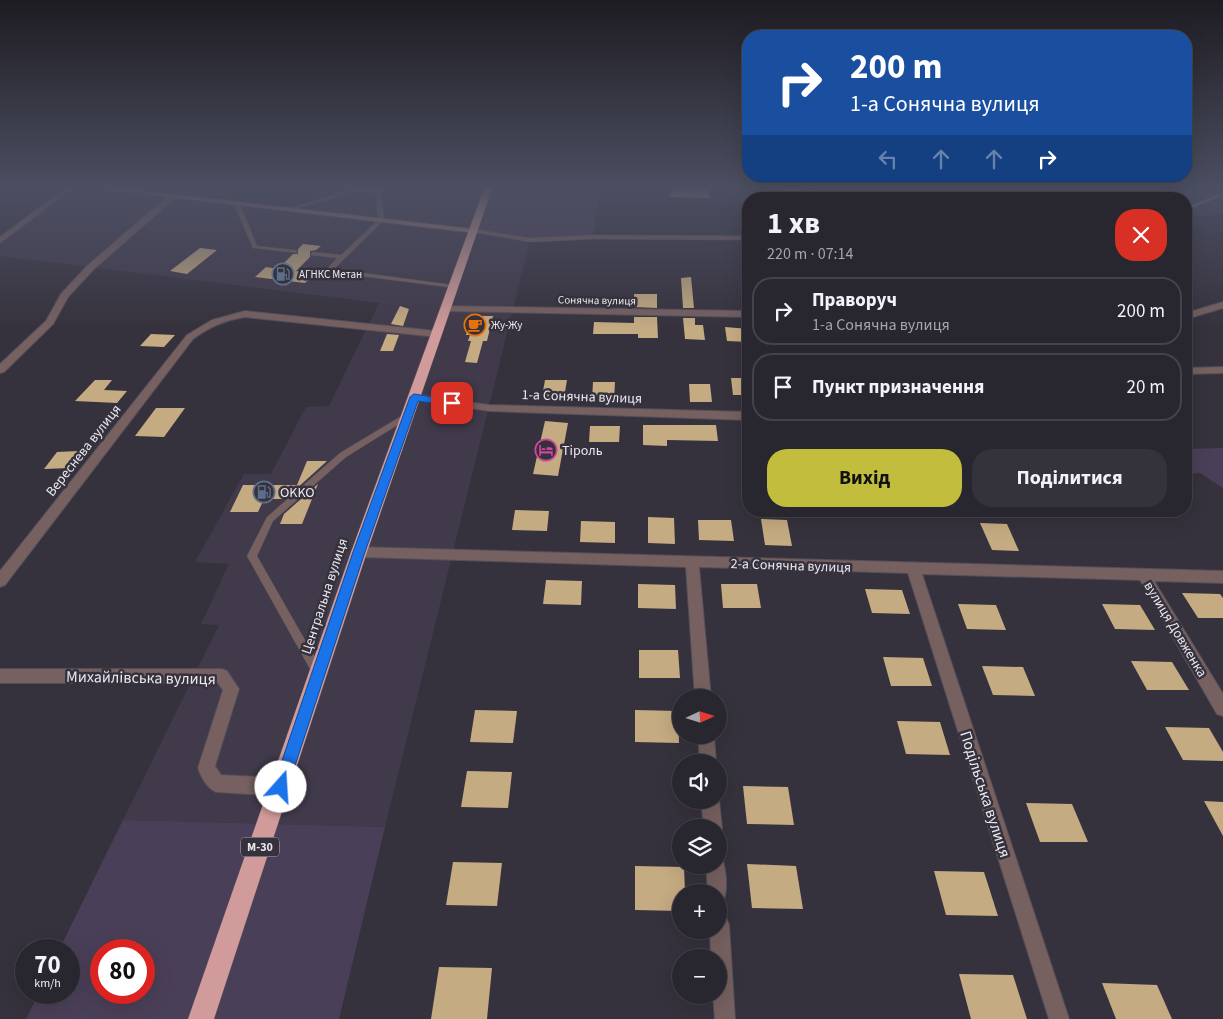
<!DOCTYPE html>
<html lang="uk">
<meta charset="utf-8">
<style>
:root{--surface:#28262e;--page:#34323a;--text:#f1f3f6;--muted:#a5a5aa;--line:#44434a;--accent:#c3bd3e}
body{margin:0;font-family:"Source Sans 3",sans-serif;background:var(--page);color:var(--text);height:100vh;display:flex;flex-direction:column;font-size:19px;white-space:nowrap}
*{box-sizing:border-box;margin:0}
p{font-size:16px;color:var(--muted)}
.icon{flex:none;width:28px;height:28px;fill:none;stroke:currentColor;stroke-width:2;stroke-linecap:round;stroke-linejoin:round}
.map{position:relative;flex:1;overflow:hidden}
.details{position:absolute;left:742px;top:192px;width:450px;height:325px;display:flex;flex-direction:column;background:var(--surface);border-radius:20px;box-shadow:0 5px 20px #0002,0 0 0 1px var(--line)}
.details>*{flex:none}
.banner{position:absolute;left:742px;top:30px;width:450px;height:152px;border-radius:20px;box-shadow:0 5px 20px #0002,0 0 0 1px var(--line);background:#1a4fa0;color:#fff;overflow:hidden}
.needle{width:32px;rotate:86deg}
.fabs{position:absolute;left:672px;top:689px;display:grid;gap:10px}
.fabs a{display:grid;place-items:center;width:55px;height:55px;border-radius:50%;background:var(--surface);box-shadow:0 5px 20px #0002,0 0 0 1px var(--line);font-size:25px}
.speed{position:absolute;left:15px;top:939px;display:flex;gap:10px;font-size:25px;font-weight:700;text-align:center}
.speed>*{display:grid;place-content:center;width:65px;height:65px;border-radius:50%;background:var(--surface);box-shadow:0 5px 20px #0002,0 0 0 1px var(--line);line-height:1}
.speed small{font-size:12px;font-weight:400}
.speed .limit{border:8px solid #d22;background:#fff;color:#111}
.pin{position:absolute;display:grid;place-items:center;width:42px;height:42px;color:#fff;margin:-21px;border-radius:10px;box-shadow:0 2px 8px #0006}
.me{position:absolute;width:55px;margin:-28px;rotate:19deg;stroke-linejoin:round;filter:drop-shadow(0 0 4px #0008)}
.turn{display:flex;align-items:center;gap:18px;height:105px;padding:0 25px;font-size:22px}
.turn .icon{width:65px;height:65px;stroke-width:2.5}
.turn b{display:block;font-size:35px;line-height:42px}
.lanes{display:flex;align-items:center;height:48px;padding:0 25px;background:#0003;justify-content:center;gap:25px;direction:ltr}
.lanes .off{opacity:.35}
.round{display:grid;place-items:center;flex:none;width:52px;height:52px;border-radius:20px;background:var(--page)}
.head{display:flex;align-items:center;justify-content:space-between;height:85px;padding:0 25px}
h1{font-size:30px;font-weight:700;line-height:38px}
.button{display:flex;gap:10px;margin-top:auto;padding:10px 25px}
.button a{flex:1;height:58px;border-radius:20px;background:var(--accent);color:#111;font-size:20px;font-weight:700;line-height:58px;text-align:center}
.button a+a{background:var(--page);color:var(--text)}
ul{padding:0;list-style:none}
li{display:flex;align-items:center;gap:15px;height:68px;margin:0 10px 8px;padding:0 15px;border:2px solid var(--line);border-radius:20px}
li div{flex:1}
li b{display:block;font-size:19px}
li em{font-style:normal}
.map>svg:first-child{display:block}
.built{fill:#413a4b}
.green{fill:#4a3f58;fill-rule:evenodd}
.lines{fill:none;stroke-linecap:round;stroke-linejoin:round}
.stream{stroke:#759fa4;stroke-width:3}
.building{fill:#c5ab82}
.lane-casing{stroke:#534f59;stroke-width:1}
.street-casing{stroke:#534f59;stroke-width:2}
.secondary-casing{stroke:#534f59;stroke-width:2}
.highway-casing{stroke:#534f59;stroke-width:1}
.lane{fill:#766060;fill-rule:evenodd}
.street{fill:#766060;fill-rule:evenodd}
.secondary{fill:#9a7878;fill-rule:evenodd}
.highway{fill:#d09b9a;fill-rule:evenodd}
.route{fill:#1a73e8;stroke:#114b97}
.labels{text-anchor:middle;stroke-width:5;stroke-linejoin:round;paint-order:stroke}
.far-poi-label{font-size:11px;fill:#eae7ee;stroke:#36323d;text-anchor:start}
.far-street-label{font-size:11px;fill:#eae7ee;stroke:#36323d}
.shield{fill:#36323d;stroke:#b4b1b9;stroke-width:1}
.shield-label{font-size:12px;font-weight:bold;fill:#eae7ee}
.street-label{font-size:14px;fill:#eae7ee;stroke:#36323d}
.poi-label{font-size:14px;fill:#eae7ee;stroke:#36323d;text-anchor:start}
.near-street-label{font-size:16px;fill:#eae7ee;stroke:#36323d}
</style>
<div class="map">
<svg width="1223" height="1019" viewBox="0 0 1223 1019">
<rect width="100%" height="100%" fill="#36323d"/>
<!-- built -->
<g class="built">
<polygon points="73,186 289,209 326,199 339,186 489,186 530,240 385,827 123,820 219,625 201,624 229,564 195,562 244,474 271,474 306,407 329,406 379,303 0,256 0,241"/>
<polygon points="735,186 1004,186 999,199 749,199 749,238"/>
</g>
<!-- green -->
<g class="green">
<polygon points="489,186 600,186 593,237 530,240 474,231"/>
<polygon points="1112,186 1223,186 1223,213 1208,216 1190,216 1194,221 1192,226 1186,228 1186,199 1097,199"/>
<polygon points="1223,448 1223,488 1200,473 1186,474 1186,449"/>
<path d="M123,820L385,827L339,1019H26L39,993L69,992V950H59ZM101,950H144V992H101Z"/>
</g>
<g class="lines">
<!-- stream -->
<polyline class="stream" points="1186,209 1223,194"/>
</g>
<!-- building -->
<g class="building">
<polygon points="670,186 708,186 710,198 670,197"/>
<polygon points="783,186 801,186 800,199 782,199"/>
<polygon points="303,244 321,246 316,250 310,251 310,257 296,271 315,273 305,283 255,277 266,267 278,269 293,254 298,254 298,249"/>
<polygon points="200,248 217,250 187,274 170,271"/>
<polygon points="691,277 694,308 683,308 681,278"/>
<polygon points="634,294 657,294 657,308 634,307"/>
<polygon points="400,306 409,309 403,326 391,324"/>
<polygon points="472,316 493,316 487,341 483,341 477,363 465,362 471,341 468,341 470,335 466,335"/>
<polygon points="634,317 657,317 658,338 638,338 638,334 593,334 594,322 634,323"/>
<polygon points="683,318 695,318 695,325 703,325 705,340 685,339"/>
<polygon points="725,327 749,329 749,342 727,341"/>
<polygon points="151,334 175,335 164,347 140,346"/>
<polygon points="387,334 399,335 393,351 380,351"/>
<polygon points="731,378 749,378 749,395 733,395"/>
<polygon points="95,380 112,380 104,390 127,391 117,403 75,401"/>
<polygon points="545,380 567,380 564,398 542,397"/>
<polygon points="593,382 615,382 614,400 592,400"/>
<polygon points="689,384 710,384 712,402 690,402"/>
<polygon points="156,408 185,408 164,437 135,436"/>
<polygon points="545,421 568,423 558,476 533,474"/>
<polygon points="643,425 716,425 718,441 667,440 667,446 643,445"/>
<polygon points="590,426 620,426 619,442 589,442"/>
<polygon points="79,451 75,457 78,457 70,468 44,469 57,452"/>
<polygon points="307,461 327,461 285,499 264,499 258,512 230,512 243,485 297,485"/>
<polygon points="318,484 302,524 280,524 284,514"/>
<polygon points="515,510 549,511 547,531 512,530"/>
<polygon points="648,517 674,518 675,544 648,543"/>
<polygon points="761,519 787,520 792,546 765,545"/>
<polygon points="698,520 731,520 734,541 699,540"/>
<polygon points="581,521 615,522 615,543 580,542"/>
<polygon points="980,523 1007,524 1019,551 992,550"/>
<polygon points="546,580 582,581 581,605 543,604"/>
<polygon points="638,584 675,585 676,609 638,608"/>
<polygon points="721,584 757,584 761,608 723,608"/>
<polygon points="865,589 902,590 910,614 872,613"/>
<polygon points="1182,593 1220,594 1223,598 1223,618 1198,618"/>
<polygon points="958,604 996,605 1006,630 967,629"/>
<polygon points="1102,604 1140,605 1155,630 1115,629"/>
<polygon points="639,650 678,650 680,678 639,678"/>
<polygon points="883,657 923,658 932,686 891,686"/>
<polygon points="1131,661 1172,662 1189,690 1147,690"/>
<polygon points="982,666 1023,667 1035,696 993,695"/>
<polygon points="475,710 517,711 513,743 470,742"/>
<polygon points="635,710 678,711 679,743 635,742"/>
<polygon points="897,721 940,722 950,755 906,754"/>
<polygon points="1165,727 1209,728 1223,752 1223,761 1183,760"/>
<polygon points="467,771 512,772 508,808 461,807"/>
<polygon points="743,786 788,787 794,825 747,824"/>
<polygon points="1204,801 1223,802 1223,836"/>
<polygon points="1026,803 1072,804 1088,842 1040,842"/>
<polygon points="453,862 502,863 497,906 446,905"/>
<polygon points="747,864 796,866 803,909 752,908"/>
<polygon points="635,866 684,867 685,892 681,892 681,911 635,910"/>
<polygon points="934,871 984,872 998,916 946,915"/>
<polygon points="439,967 492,968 487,1019 431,1019"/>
<polygon points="959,974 1013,975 1027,1019 971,1019"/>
<polygon points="1102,983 1157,985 1172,1019 1116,1019"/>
</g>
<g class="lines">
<!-- lane casing -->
<g class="lane-casing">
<g id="lane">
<polygon points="382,186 387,186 381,193 384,220 334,269 453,285 455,286 455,288 329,272 326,270 337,258 311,255 311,253 313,252 341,255 378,220 376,194 356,192 291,210 286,209 356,188 377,191"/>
<polygon points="809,186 814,186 814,199 808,199"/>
<polygon points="237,202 240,204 257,246 295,250 297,251 297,253 253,248 234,204"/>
<polygon points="474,229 530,238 593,235 749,236 749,240 593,239 530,242 472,232 471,231"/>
<polygon points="405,414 408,414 412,416 346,457 273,521 257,556 322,670 323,673 322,676 318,678 314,676 247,556 267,517 340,453"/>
</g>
</g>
<!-- street casing -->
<g class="street-casing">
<g id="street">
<polygon points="68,186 76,186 0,243 0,237"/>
<polygon points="937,186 951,186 952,188 948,190"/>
<polygon points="169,195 176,197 93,270 68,297 53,324 4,372 0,373 0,364 46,321 61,294 87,266"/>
<polygon points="1223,302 1223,308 1186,319 1186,313"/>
<polygon points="446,306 749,311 749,317 443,311 443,307"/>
<path d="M245,311L437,331L442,334L437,337L245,317C225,320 209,327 193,339L5,585L0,587V571L187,335L212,320Z"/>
<polygon points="1223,367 1223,373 1186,374 1186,368"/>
<polygon points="414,394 489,405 749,412 749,420 489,411 410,399 410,395"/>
<polygon points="359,547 1223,571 1223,583 1154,581 1223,694 1223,716 1217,714 1140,580 922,574 1069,1019 1049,1019 908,573 699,567 711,698 695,698 686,567 359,557 354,556 352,552 354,548"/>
<path d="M0,669H222L227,671L239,689L215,766L221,775L281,778L287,781L290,787L287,793L281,796L216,792C207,788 201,777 198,768L223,690L218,683H0Z"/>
<polygon points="698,735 714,735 716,762 700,762"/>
<polygon points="701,800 719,800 722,828 719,834 719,828 704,828"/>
<path d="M719,857L722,858C726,870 728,887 724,899L719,901V892H708L706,865H719Z"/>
<polygon points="719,915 726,918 729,925 735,1019 715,1019 713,995 719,995 719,958 711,958 710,930 719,930"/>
</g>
</g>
<!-- secondary casing -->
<g class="secondary-casing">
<polygon id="secondary" points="75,186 101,186 474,229 478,231 474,233"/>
</g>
<!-- highway casing -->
<g class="highway-casing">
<polygon id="highway" points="485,186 493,186 367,552 214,1019 188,1019 351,552"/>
</g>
<!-- lane -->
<use href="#lane" class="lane"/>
<!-- street -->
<use href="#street" class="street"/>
<!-- secondary -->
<use href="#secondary" class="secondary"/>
<!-- highway -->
<use href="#highway" class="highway"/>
</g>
<!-- sky -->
<linearGradient id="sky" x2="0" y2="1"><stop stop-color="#1e1c22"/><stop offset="0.57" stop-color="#4c4f62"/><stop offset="1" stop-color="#4c4f62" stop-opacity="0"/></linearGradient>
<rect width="1223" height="329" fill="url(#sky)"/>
<!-- route -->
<polygon class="route" points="414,394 452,400 457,403 452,406 418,401 365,552 288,787 286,792 281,795 275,792 273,787 353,552 410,397"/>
<!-- icons -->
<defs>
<g id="fuel-ring" transform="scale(1.125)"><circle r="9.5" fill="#36323d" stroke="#5c6f8a" stroke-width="1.5"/><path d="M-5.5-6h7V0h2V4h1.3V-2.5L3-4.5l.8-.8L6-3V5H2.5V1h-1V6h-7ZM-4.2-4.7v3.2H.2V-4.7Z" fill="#5c6f8a"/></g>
<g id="cafe-ring" transform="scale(1.125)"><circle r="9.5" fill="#36323d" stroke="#e8710a" stroke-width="1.5"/><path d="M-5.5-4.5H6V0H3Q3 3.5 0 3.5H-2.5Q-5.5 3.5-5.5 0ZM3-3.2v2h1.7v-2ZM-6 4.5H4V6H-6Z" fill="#e8710a"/></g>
<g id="hotel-ring" transform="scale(1.125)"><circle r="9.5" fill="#36323d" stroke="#d1479c" stroke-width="1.5"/><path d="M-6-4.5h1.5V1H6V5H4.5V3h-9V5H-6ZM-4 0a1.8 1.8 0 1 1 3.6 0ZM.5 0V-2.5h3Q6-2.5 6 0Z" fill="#d1479c"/></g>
</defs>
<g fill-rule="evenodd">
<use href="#fuel-ring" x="283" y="274"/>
<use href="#cafe-ring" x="475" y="325"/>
<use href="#hotel-ring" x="546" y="450"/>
<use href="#fuel-ring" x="264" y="492"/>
</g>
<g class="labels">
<!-- far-poi labels -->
<g class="far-poi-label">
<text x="299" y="278">АГНКС Метан</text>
<text x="491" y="329">Жу-Жу</text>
</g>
<!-- far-street labels -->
<g class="far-street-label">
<text transform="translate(597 300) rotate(1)" y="4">Сонячна вулиця</text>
</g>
<!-- shield labels -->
<rect class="shield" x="241" y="837.5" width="38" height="19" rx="4"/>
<g class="shield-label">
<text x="260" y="851">М-30</text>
</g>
<!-- street labels -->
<g class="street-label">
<text transform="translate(582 396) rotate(2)" y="5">1-а Сонячна вулиця</text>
<text transform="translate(83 450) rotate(-52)" y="5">Вереснева вулиця</text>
<text transform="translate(791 565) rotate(2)" y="5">2-а Сонячна вулиця</text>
<text transform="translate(324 596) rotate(-72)" y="5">Центральна вулиця</text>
<text transform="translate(1176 629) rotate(59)" y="5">вулиця Довженка</text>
</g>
<!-- poi labels -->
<g class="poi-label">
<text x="562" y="455">Тіроль</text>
<text x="280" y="497">OKKO</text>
</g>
<!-- near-street labels -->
<g class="near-street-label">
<text transform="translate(141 677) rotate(1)" y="6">Михайлівська вулиця</text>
<text transform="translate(986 794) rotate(72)" y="6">Подільська вулиця</text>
</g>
</g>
</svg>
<div class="fabs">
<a><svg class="needle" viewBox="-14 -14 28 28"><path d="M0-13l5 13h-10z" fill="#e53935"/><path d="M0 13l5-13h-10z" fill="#a5a5aa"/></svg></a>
<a><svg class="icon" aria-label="sound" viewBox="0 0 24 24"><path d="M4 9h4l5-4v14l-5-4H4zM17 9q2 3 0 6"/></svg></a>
<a><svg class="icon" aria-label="layers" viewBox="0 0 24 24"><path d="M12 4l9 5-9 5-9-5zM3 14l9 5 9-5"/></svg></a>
<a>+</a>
<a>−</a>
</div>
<div class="speed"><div>70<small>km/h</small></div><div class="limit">80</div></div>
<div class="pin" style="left:452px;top:403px;background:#d93025"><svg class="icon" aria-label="arrive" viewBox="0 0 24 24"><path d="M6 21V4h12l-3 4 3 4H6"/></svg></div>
<svg class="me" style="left:281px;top:787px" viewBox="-20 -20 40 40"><circle r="19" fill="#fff"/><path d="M0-13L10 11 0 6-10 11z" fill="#1a73e8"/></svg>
<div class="banner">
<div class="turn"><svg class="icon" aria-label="right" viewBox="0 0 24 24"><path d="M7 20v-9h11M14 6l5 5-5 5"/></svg><div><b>200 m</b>1-а Сонячна вулиця</div></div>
<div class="lanes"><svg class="icon off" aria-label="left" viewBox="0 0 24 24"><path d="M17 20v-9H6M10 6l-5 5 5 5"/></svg><svg class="icon off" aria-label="ahead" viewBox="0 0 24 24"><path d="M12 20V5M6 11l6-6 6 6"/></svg><svg class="icon off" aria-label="ahead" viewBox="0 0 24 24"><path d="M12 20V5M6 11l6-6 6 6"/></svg><svg class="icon" aria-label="right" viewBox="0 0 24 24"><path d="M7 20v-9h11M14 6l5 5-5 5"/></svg></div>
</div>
<section class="details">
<div class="head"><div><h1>1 хв</h1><p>220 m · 07:14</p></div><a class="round" style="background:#d93025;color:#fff"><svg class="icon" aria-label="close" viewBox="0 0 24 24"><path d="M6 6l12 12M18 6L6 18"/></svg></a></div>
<ul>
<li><svg class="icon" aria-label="right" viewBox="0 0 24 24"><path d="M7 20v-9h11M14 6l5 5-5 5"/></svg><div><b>Праворуч</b><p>1-а Сонячна вулиця</p></div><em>200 m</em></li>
<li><svg class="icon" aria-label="arrive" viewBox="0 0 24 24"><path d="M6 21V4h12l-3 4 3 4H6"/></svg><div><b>Пункт призначення</b></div><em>20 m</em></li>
</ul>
<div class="button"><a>Вихід</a><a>Поділитися</a></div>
</section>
</div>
